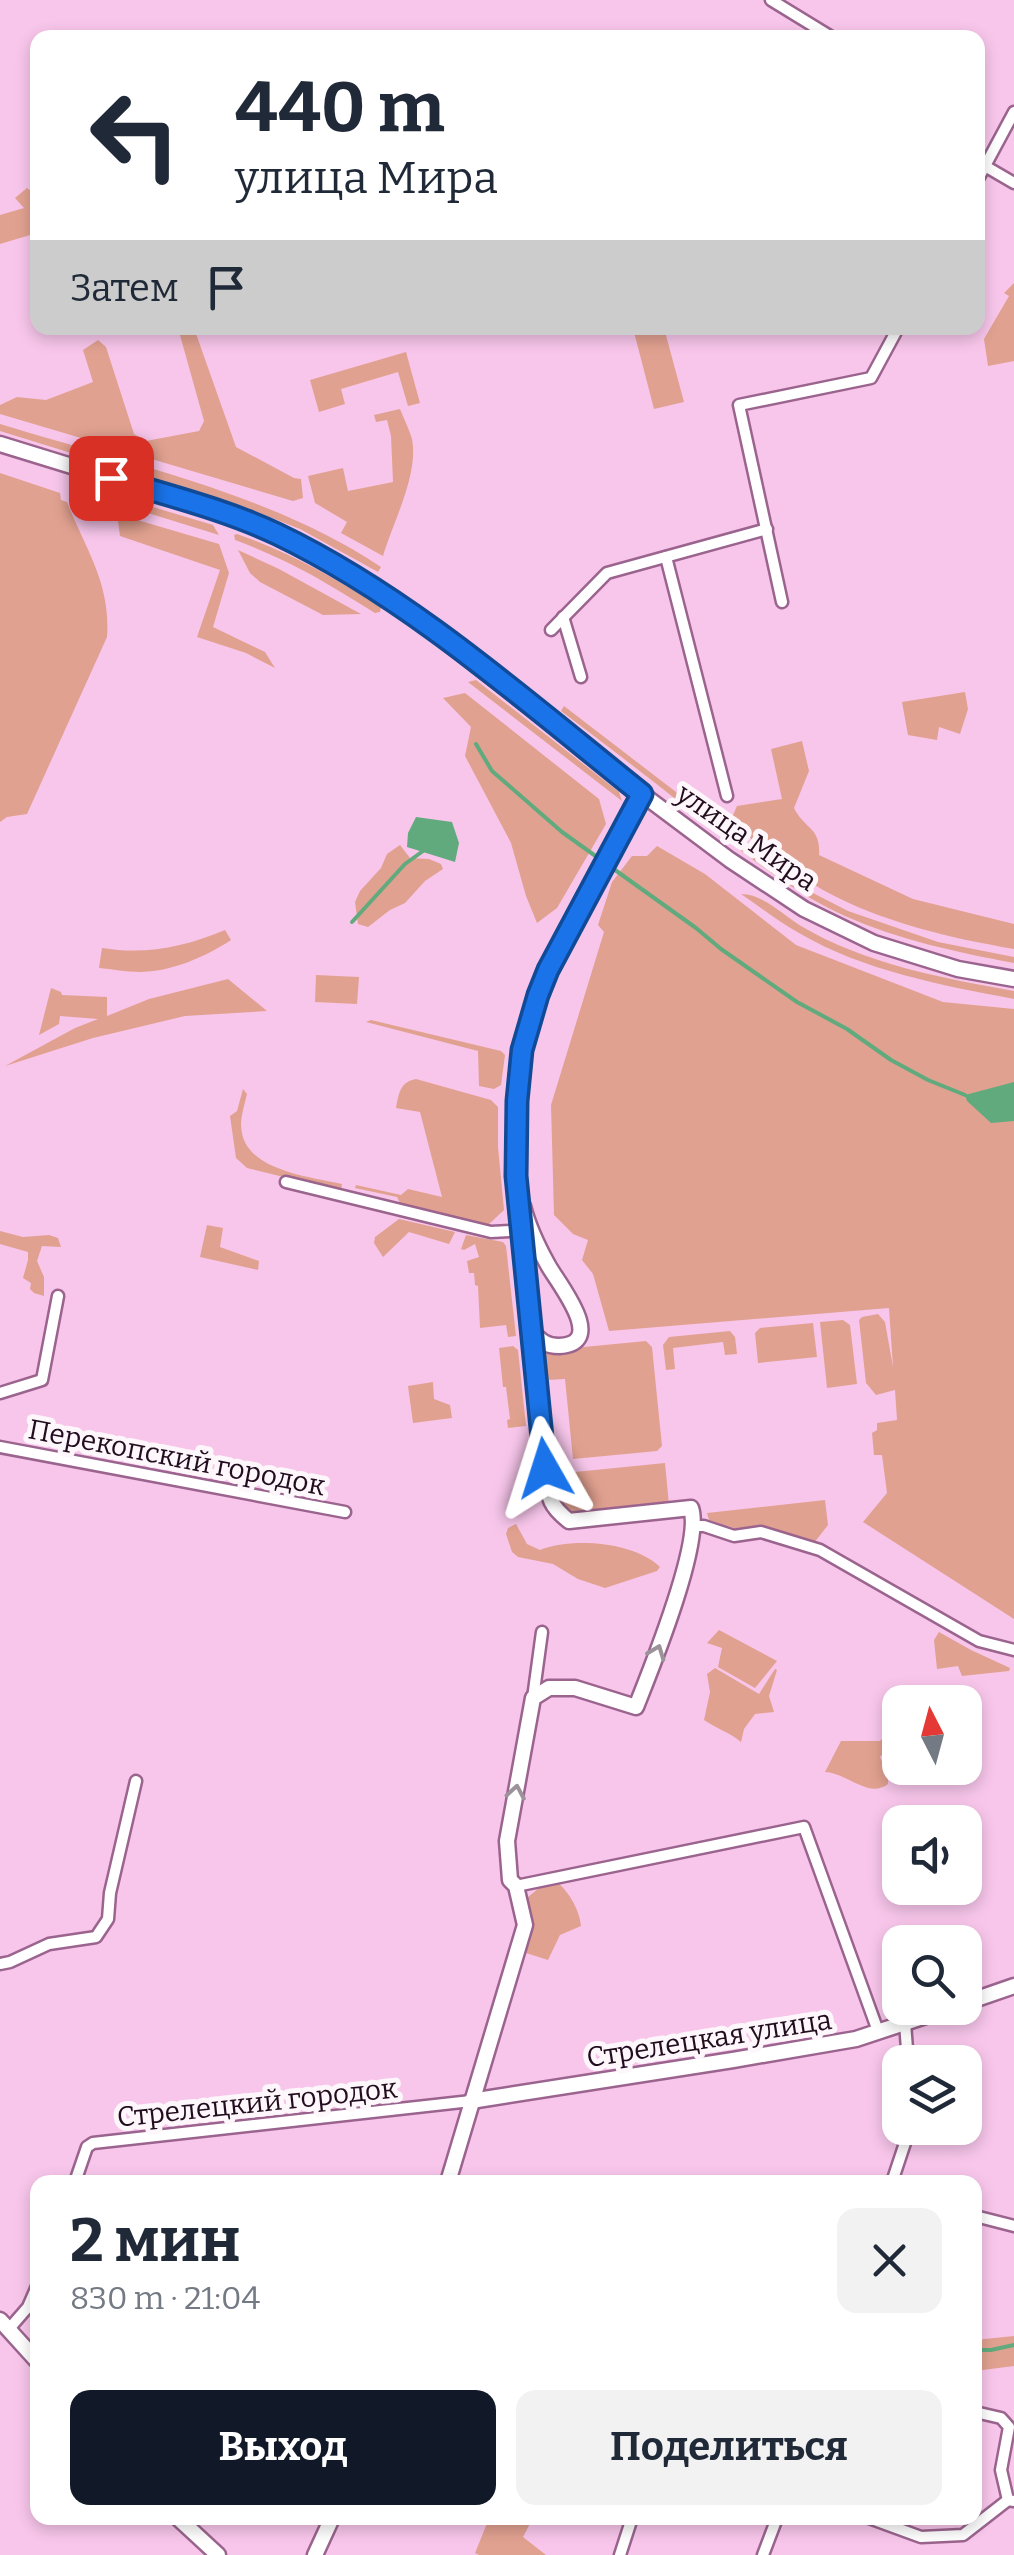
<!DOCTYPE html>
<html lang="ru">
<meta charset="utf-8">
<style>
:root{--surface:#fff;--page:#f2f2f3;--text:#1f2937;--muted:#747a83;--accent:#111827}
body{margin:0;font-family:Bitter,serif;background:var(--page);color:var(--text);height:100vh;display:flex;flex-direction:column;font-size:38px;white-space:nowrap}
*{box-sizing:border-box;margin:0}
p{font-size:32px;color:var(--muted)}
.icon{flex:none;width:55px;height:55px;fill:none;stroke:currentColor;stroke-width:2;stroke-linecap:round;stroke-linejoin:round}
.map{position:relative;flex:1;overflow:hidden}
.details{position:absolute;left:30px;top:2175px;width:952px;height:350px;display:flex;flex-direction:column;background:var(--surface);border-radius:20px;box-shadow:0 5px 15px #0003}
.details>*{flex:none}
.guide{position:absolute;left:30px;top:30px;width:955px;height:305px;border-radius:20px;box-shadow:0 5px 15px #0003;background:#fff;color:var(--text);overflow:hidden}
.needle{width:65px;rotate:354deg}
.tools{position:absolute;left:882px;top:1685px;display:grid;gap:20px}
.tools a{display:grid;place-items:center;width:100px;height:100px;border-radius:20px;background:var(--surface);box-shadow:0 5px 15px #0003;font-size:50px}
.pin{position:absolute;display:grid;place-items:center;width:85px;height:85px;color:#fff;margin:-42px;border-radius:20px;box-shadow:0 5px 15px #0006}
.me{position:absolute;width:110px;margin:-55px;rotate:354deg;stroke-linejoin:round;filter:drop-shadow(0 0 8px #0008)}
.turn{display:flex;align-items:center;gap:35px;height:210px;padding:0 40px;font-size:45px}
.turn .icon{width:130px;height:130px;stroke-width:2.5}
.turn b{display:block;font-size:70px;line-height:85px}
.then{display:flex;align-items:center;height:95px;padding:0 40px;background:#0003;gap:20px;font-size:38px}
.round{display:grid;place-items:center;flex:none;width:105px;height:105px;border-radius:20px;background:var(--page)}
.overview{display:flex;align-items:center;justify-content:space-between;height:170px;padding:0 40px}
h1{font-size:60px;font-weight:700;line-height:75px}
.primary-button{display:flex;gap:20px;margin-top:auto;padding:20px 40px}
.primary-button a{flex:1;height:115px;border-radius:20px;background:var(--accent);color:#fff;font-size:40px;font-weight:700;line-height:115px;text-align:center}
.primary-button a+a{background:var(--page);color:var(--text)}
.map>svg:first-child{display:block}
.green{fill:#e1a190}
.water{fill:#61aa7d}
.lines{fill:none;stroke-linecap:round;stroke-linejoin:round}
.stream{stroke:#61aa7d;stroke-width:4}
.street-casing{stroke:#9b648e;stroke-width:15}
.secondary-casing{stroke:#9b648e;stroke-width:19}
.street{stroke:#fff;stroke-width:10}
.secondary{stroke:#fff;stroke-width:14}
.oneway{stroke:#9c929a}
.route-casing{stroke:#114b97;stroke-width:25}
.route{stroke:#1a73e8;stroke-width:18}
.labels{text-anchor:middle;stroke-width:10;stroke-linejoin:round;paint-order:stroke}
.street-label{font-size:28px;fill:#220d1e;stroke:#fdf7fb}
</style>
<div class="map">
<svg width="1014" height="2555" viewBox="0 0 1014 2555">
<rect width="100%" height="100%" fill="#f8c6eb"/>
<!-- green -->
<g class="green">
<path d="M27,188C42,197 38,217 37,233L0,244V215L24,208L15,198Z"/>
<polygon points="1014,283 1014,361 988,366 984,339 1009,296 1004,293"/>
<polygon points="178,328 194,328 236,447 294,478 301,479 303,498 293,501 0,414 0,405 17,397 46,400 93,382 83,350 98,340 106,347 134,434 146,441 199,431 204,421"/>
<polygon points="651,328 664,328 684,402 654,409 634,332"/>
<polygon points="406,352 420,403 408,406 398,372 341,389 345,404 319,412 310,380"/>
<path d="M400,409C404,419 409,429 412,439C419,474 393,522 383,556L341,533L347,522L315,503L308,476L343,468L348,491L393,482L391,436L387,420L376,422L374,415Z"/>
<path d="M0,424C123,462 273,494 381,567L378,572L300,529L242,506L0,431Z"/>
<path d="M0,473L60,493L61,500L67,502C86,550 111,584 107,637L27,814L7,817L0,822Z"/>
<polygon points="83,486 213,525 219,535 83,493"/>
<polygon points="117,514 219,544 229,573 213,627 265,652 275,668 246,653 197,637 220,570 120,536"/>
<path d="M237,534C292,553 332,577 381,607L380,612L375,613C326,582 289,560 235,540L234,535Z"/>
<polygon points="238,550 279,569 361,614 323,615 260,582 250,573"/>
<polygon points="476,680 619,792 622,801 468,682"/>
<polygon points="965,692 968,709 960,734 939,727 937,740 908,735 902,702"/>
<polygon points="465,693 599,799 606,824 557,908 537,923 526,896 511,843 465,756 471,727 443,698"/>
<path d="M564,706L771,865L811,892L848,911L938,942L1014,957V963C956,952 899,940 845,916C787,890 738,848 688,809C646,775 603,743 561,711Z"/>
<path d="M802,741L809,771L794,808C805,830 821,827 819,855L913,899L1014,924V949C950,938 881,922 823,890C790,871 760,846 730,822L737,806L782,799L771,749Z"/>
<polygon points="400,845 410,858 429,859 441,864 443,869 425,881 405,903 390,910 368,927 358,924 355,902 360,891 381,868 387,854"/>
<polygon points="657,846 705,874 796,945 943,1002 1014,1009 1014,1619 863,1522 887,1493 882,1455 874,1455 872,1433 877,1430 877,1423 897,1420 895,1390 876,1395 866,1383 859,1320 862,1317 878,1314 885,1322 893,1367 889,1308 609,1331 593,1274 582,1260 588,1240 573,1234 554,1215 551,1105 604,932 598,925 612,882 632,856 647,856"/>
<path d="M741,894C763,894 783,915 801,926C865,964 942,978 1014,991V999C941,985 864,971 799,933C779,922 760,907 741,894Z"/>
<path d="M225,930L231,940C205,957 171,972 139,972C126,972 112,969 99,968L102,948C145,955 185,947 225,930Z"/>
<polygon points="316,975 359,977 357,1004 315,1002"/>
<polygon points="228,979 267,1011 185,1016 93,1038 5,1066 75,1028 98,1019 60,1016 59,1024 39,1035 51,988 61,992 62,995 107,997 107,1016 149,999"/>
<polygon points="371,1020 501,1051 505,1055 501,1085 494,1089 479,1086 478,1051 366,1022"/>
<path d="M416,1079L491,1100L498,1107V1147L504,1210L487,1226L400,1203L397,1197L355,1188L356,1185L401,1195L408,1189L442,1197L420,1112L396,1108C399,1093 400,1082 416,1079Z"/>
<path d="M243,1089L247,1094C244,1107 239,1121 242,1133C249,1171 312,1177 342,1184L341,1191L247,1168L236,1158L230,1116L237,1111Z"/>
<polygon points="399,1219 455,1232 449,1244 409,1232 383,1257 374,1243 375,1237"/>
<polygon points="207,1225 223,1228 220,1247 259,1261 258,1270 200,1257"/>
<polygon points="0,1231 23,1237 49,1235 58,1238 61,1247 42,1246 37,1261 44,1277 44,1296 34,1293 30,1289 31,1283 23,1278 28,1260 28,1252 0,1244"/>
<polygon points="466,1235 503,1242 506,1246 516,1336 508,1337 506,1325 480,1328 478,1286 475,1285 474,1273 469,1273 467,1261 479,1257 475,1244 464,1250 461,1249"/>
<polygon points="843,1320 850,1325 857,1384 827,1388 820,1322"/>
<polygon points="813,1323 817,1357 758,1363 755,1333 760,1328"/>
<polygon points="730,1331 735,1337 737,1354 725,1355 723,1342 673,1348 675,1369 666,1370 663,1345 669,1337"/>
<polygon points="646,1341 652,1347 662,1446 657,1451 573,1459 565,1379 547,1380 545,1355 553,1350"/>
<polygon points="513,1346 518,1350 526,1426 508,1428 507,1420 510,1419 506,1387 503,1387 499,1348"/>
<polygon points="433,1382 434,1399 450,1405 452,1418 413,1423 408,1386"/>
<polygon points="665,1463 669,1505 575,1516 561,1504 559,1488 576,1486 575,1472"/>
<polygon points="825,1500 828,1525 814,1543 759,1525 737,1529 709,1520 707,1513"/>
<path d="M516,1524L527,1544L540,1550C572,1537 635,1542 660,1567L657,1571L605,1588L578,1579L553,1564L518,1557L512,1552L506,1534L508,1528Z"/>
<polygon points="719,1630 777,1661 755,1688 718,1667 722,1648 707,1643"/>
<polygon points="939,1632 971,1650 1010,1668 1009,1671 962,1676 958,1666 937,1669 934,1640"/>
<path d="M715,1668L759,1694L775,1669L777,1670L769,1696L774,1712L755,1714L744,1729L741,1742C729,1732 717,1729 704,1720L710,1692L707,1674Z"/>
<path d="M895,1725L900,1729V1735L880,1757L888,1775V1784C869,1799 847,1773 825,1772L841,1741H880Z"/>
<path d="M558,1883C569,1892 580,1911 581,1926L560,1935L548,1960L526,1953C526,1947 524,1942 526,1937C529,1922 534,1913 527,1898L539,1888Z"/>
<polygon points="1014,2336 1014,2366 975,2371 975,2340"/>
<polygon points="481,2518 533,2518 523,2537 546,2555 479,2555 475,2553 488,2521"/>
</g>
<!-- water -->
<g class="water">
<polygon points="416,817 452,822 459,843 455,862 407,847 408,833"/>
<polygon points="1014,1082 1014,1121 991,1123 967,1101 965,1095"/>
</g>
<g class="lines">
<!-- stream -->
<g class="stream">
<polyline points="476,744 492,771 562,832 696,928 721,949 797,1002 847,1029 891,1060 928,1080 965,1095"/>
<polyline points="352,922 405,864 423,851"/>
<polyline points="975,2350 991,2350 1014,2345"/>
</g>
<!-- street casing -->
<g class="street-casing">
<g id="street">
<polyline points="771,0 833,38"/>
<polyline points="978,162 1014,183"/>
<polyline points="978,179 1014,112"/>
<polyline points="666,557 727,796"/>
<polyline points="782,602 739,405 871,378 898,328"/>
<polyline points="563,617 581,677"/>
<polyline points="551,630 607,573 767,529"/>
<polyline points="286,1182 491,1232 526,1230"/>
<polyline points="0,1393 42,1380 58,1296"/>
<polyline points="0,1447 345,1512"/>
<polyline points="694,1526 704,1526 734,1536 761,1532 820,1550 979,1641 1014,1650"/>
<polyline points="533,1698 542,1632"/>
<polyline points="516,1886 804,1827 878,2031"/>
<polyline points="0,1964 10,1962 49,1944 96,1937 108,1919 110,1893 136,1781"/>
<polyline points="905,2023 908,2062"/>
<polyline points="75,2182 87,2147 93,2143 471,2101"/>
<polyline points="892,2182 910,2128"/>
<polyline points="975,2216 1014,2226"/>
<polyline points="8,2330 28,2307 38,2284"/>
<polyline points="975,2412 1001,2418 1009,2427 1001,2470 1008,2500"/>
<polyline points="869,2518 921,2537 963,2535 1008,2500 1014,2501"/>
<polyline points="620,2555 632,2518"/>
<polyline points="763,2555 777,2518"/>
</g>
</g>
<!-- secondary casing -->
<g class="secondary-casing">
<g id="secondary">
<polyline points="0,444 221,512 277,534 398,604 642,794 730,860 804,909 874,943 958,969 1014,979"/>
<path d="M523,1206C528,1226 538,1247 548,1265C557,1282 609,1344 559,1346C546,1346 541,1341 532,1332"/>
<polyline points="965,2003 1014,1986"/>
<polyline points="471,2101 733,2060 856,2039 950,2008"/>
<path d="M448,2182L525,1925L516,1886L510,1880L507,1841L533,1698L549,1688H575L636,1707C651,1669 703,1542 691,1508L569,1521C550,1506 549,1499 546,1476L516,1177L517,1101L522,1050L548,970L642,794"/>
<polyline points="0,2320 38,2362"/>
<polyline points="178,2518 218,2555"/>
<polyline points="315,2555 332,2518"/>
</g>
</g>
<!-- street -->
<use href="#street" class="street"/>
<!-- secondary -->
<use href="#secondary" class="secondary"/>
</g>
<!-- one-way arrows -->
<defs><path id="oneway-chevron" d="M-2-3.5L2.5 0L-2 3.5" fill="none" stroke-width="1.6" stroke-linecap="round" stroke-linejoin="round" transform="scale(2.5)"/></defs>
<g class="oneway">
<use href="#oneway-chevron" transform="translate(657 1652) rotate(-69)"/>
<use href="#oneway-chevron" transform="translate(516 1792) rotate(-80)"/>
</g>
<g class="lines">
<!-- route casing -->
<g class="route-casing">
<path id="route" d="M111,478C166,495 224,509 277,534C409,597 528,703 642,794L548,970L538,995L522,1050L517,1101L516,1176L545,1468"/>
</g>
<!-- route -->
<use href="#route" class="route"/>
</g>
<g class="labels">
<!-- street labels -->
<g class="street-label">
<text transform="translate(747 837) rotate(35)" y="10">улица Мира</text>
<text transform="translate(177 1457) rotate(11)" y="10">Перекопский городок</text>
<text transform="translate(709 2038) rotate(-9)" y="10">Стрелецкая улица</text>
<text transform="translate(257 2102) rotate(-6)" y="10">Стрелецкий городок</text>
</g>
</g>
</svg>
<div class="tools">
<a><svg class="needle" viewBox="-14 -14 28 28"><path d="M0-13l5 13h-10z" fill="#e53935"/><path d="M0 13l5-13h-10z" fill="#747a83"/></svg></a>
<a><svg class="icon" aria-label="sound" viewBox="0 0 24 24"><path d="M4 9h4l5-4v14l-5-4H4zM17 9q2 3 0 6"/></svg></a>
<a><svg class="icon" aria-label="search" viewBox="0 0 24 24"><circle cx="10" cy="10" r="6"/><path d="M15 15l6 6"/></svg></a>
<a><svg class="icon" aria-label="layers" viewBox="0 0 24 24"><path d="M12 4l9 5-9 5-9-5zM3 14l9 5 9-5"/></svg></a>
</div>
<div class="pin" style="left:111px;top:478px;background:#d93025"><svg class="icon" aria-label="arrive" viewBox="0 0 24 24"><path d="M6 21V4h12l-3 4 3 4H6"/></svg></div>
<svg class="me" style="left:545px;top:1468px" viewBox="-20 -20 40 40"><path d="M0-17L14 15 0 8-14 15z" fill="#1a73e8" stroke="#fff" stroke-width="4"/></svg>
<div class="guide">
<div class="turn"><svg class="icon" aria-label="left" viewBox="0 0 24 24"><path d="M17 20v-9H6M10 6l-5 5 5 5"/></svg><div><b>440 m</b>улица Мира</div></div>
<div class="then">Затем<svg class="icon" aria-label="arrive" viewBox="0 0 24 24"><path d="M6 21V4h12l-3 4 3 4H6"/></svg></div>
</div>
<section class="details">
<div class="overview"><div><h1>2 мин</h1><p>830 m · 21:04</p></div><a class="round"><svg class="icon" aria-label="close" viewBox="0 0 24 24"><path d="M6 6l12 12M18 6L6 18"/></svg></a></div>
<div class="primary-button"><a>Выход</a><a>Поделиться</a></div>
</section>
</div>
